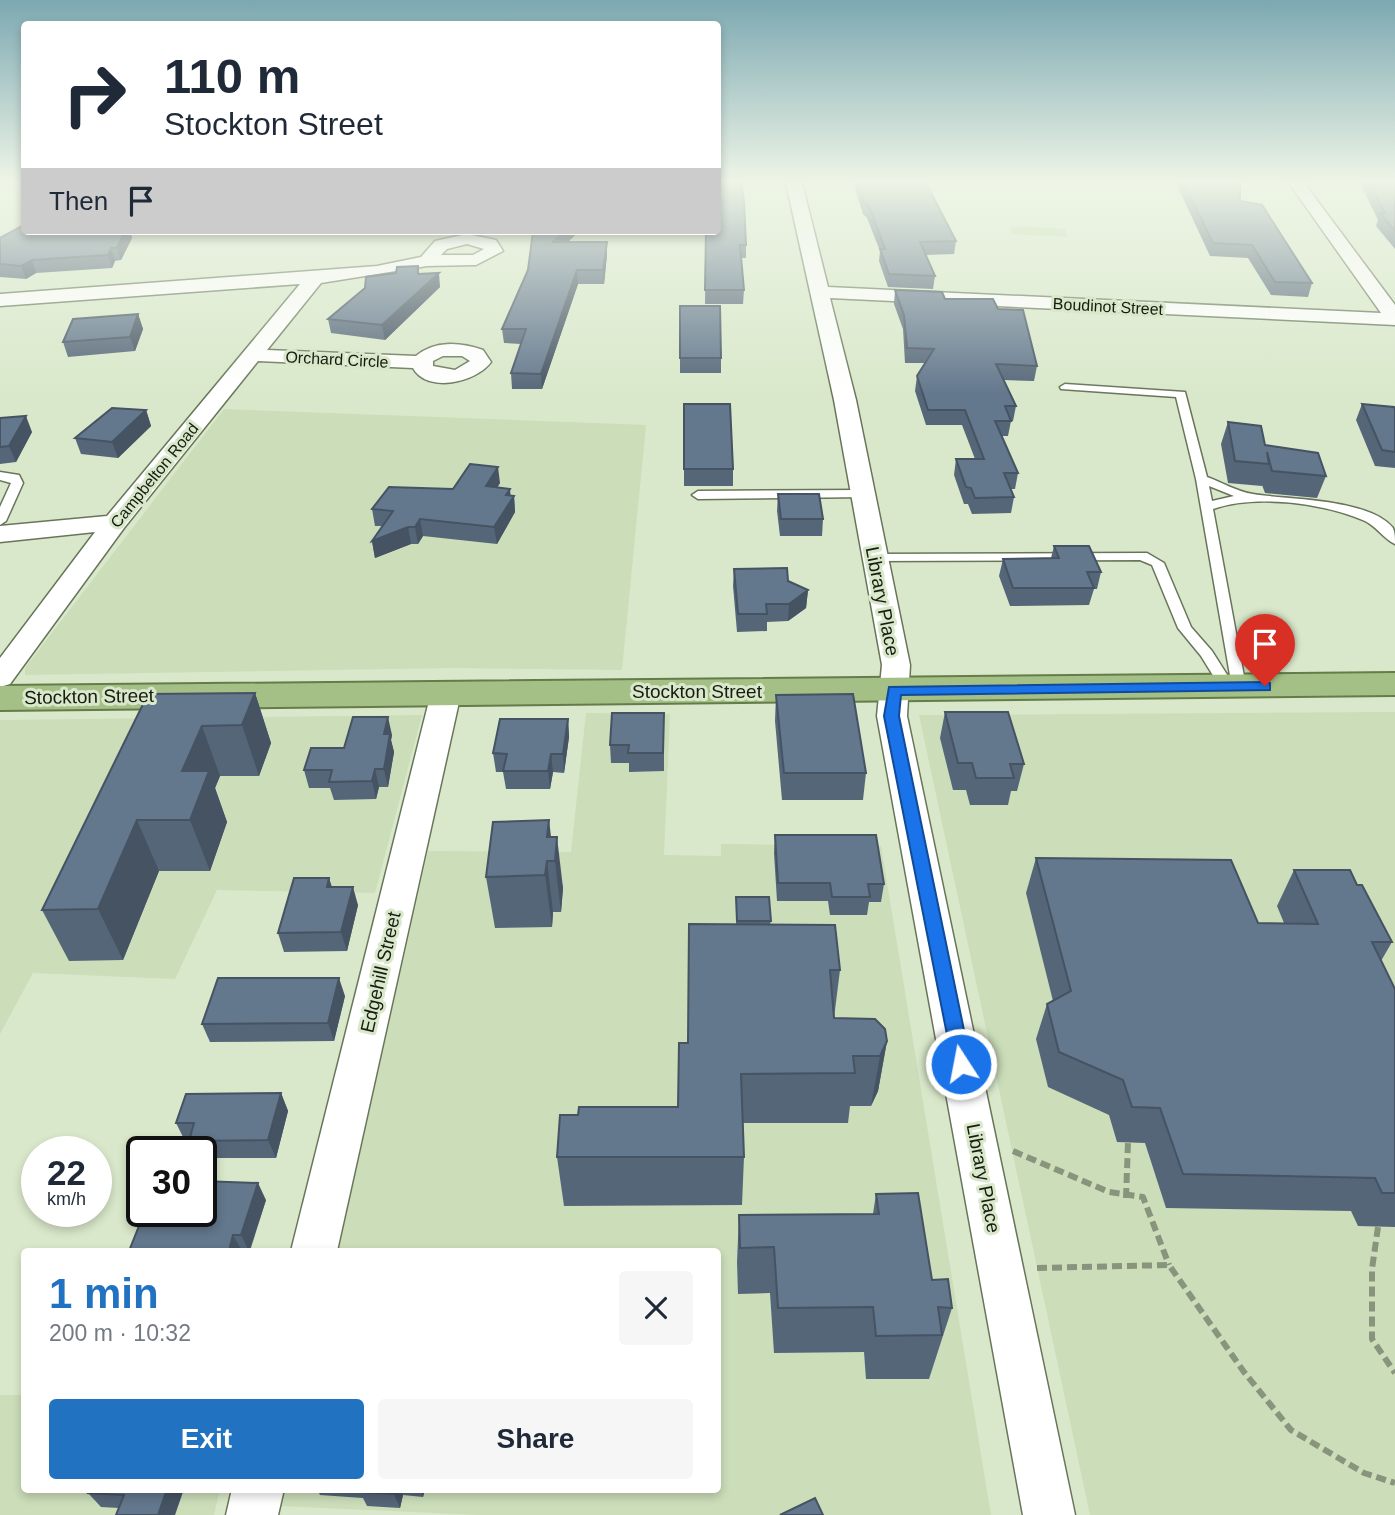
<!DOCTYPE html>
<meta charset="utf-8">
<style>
:root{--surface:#fff;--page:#f6f6f7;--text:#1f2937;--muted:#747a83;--accent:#2172c0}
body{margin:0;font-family:Helvetica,sans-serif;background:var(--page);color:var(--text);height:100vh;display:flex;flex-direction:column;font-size:26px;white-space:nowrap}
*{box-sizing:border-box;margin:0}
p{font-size:23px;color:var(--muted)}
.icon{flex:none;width:38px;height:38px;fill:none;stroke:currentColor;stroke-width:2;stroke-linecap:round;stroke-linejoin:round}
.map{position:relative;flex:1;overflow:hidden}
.drawer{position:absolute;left:21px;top:1248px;width:700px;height:245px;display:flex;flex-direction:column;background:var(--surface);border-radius:7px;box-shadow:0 4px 10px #0003}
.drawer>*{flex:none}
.banner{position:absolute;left:21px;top:21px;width:700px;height:214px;border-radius:7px;box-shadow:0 4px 10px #0003;background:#fff;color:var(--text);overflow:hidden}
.speed{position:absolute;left:21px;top:1136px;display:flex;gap:14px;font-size:35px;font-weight:700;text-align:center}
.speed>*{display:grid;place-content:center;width:91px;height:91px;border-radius:50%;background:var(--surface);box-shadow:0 4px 10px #0003;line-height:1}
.speed small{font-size:18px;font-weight:400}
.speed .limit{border:4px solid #111;border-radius:10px;background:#fff;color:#111}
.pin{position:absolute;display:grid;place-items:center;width:60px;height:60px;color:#fff;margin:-72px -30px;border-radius:50% 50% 50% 0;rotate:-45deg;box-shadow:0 0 7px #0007}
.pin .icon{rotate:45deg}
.me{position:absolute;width:77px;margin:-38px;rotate:349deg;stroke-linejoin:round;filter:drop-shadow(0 0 5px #0008)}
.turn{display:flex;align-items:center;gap:24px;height:147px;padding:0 28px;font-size:32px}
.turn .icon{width:91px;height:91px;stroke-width:2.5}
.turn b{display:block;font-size:49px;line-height:60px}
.then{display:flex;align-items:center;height:66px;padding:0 28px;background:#0003;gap:14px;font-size:26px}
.round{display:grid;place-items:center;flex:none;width:74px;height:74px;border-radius:7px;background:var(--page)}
.overview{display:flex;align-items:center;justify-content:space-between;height:119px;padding:0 28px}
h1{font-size:42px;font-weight:700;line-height:52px;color:var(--accent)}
.button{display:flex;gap:14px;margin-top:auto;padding:14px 28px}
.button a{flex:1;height:80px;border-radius:7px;background:var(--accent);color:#fff;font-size:28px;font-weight:700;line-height:80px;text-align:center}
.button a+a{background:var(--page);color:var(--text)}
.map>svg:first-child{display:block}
.built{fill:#cbddb9}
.green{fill:#c2d9aa}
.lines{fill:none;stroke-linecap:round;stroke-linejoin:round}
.service-casing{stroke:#68755a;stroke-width:3}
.minor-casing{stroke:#68755a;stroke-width:3}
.trunk-casing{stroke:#647c49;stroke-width:4}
.path{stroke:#89947d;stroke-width:6;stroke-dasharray:10 5;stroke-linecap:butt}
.service{fill:#fff;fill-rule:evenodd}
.minor{fill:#fff;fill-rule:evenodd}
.trunk{fill:#a4c086;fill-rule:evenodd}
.wall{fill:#556679}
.shaded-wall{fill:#455363}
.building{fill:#63778d;stroke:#455363;stroke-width:2}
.route{fill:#1a73e8;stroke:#114b97;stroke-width:2}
.labels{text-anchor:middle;stroke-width:6;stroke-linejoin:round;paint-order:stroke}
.far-street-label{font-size:16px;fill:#171c11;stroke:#d9e8ca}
.street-label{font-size:19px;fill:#171c11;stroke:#d9e8ca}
</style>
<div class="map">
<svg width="1395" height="1515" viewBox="0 0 1395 1515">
<rect width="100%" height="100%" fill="#d9e8ca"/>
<!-- built -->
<g class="built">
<polygon points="224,409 646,425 622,670 455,668 25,675 25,668"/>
<polygon points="1395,712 1395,1515 1090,1515 919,715"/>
<polygon points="586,713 670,714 664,855 721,856 721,844 881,846 991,1515 479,1515 280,1506 284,1489 718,1489 718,1251 338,1251 428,851 571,852"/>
<polygon points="422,715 375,893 217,890 175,979 33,973 0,1034 0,720"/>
<polygon points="0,1395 24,1395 24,1489 220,1489 214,1515 0,1515"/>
</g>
<!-- green -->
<polygon class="green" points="1011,226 1065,229 1067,237 1011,234"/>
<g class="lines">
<!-- service casing -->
<g class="service-casing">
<g id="service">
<path d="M1065,384L1185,392L1207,477C1221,482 1238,492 1253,494C1287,500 1369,498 1393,528C1395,533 1395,538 1395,544C1385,540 1377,527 1365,521C1324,503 1256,494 1213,509L1246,687L1239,692L1233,689L1222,690L1201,656L1178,628L1152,565L1140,560L870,561V555L875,554L1147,553L1164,563L1191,627L1212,651L1231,681L1196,479L1176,397L1061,389L1060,387ZM1209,486L1234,496L1212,501Z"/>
<polygon points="0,472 19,475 23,483 6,521 0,525 0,507 11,483 0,480"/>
<polygon points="863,490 867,491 867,497 698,499 692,495 698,491"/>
</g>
</g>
<!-- minor casing -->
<g class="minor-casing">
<g id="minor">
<polygon points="786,183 802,183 828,287 1381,313 1289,183 1304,183 1395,305 1395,325 830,298 856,400 910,665 907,716 1075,1515 1023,1515 877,716 882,665 834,400"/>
<path d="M467,234L496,240L503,251L476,265L427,266L321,283L267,350L416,356C435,340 461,342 483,350L491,362C477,382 427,394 413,368L258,361L124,528L10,684L0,687V658L95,532L0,542V526L107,516L300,284L0,306V294L377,266L421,257L435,241ZM467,244L484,249L473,255H441L447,249ZM443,356H462L470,361L455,370L433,366V361Z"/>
<polygon points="446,684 456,686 461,693 337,1251 291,1251 431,693 436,686"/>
<polygon points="232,1489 284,1489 278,1515 226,1515"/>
</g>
</g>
<!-- trunk casing -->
<g class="trunk-casing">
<polygon id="trunk" points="1395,673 1395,695 0,710 0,686"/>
</g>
<!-- path -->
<g class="path">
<polyline points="1013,1151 1109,1192 1143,1197 1169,1265"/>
<polyline points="1126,1198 1128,1142"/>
<polyline points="1378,1227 1372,1269 1372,1339 1395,1373"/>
<polyline points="1037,1268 1169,1265 1244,1372 1291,1430 1364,1473 1395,1483"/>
</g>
<!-- service -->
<use href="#service" class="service"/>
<!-- minor -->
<use href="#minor" class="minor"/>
<!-- trunk -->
<use href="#trunk" class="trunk"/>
</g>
<!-- wall -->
<g class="wall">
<polygon points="853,183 926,183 956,241 954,254 926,255 935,276 933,289 888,287 879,261 880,251 867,218 863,214"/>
<polygon points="1176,183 1240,183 1240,201 1312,283 1308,297 1271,295 1248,258 1210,256"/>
<polygon points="1360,183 1395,183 1395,249 1376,226 1378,220"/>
<polygon points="24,231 130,231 132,238 121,260 115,261 112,268 36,273 26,279 0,277 0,238"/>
<polygon points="533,231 579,231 568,242 607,255 604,284 578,284 542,389 512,389 511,373 521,344 504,343 502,329 528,270"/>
<polygon points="706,231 746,245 746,258 741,258 744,290 743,304 705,304"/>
<polygon points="418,266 419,274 440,287 385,340 331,333 328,319 396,273"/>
<polygon points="895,290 998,309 1037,366 1034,381 1004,380 1016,406 1013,421 1011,421 1008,436 1001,436 1018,473 1015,489 1010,489 1014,497 1011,513 972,514 968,504 964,504 954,475 956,459 975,459 962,425 926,425 915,391 917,376 925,363 905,363 903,329 894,304"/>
<polygon points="680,306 721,358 721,373 680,373"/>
<polygon points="138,314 143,329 135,351 68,357 63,342"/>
<polygon points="684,404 733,469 733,486 684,486"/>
<polygon points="1362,404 1395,409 1395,468 1375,466 1356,420"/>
<polygon points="146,410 151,426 118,458 81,454 75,438"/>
<polygon points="0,418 32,432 16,462 0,464"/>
<polygon points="1228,422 1265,445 1326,476 1317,498 1265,493 1262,485 1262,486 1228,483 1221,444"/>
<polygon points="500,483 497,487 510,489 510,495 514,496 515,512 497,544 423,536 418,544 411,544 375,558 372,541 382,526 375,526 372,509 453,489"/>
<polygon points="778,494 823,519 822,536 780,536 777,511"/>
<polygon points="1054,546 1101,572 1097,589 1094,589 1089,605 1010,606 999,576 1003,559 1051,558"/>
<polygon points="734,569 788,581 808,590 806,608 788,621 767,622 767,631 737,632 733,586"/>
<polygon points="255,693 271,743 259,776 220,776 215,788 227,822 210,871 159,871 123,960 69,961 42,910 148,694"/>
<polygon points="776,695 866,773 863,800 782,800 775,721"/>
<polygon points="945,712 1024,764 1017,791 1011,791 1008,805 970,805 966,790 953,790 940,738"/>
<polygon points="568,719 569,737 564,773 553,772 550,789 506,789 503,772 496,772 493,753"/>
<polygon points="664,731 664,771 629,772 629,763 611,763 610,745"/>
<polygon points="392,735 391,740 394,752 388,787 379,787 376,799 334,800 330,788 309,788 304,770 344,748"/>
<polygon points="775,835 884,884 881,902 869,902 867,915 830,915 828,901 777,901 774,853"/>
<polygon points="551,837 563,888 561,912 553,912 552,927 495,928 486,877"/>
<polygon points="1036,858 1258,923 1284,923 1277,906 1294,870 1357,885 1392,942 1381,961 1395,989 1395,1227 1358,1226 1351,1211 1166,1208 1145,1143 1117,1142 1109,1115 1048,1087 1036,1039 1047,1004 1053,1001 1026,893"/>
<polygon points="329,878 332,887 358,905 347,951 284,952 278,933"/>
<polygon points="736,897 771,921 770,924 840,970 834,1018 887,1041 878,1091 871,1106 850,1106 848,1123 743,1123 744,1157 742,1205 564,1206 557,1157 578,1115 678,1107 688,1043 736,924"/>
<polygon points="345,996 334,1041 210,1042 202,1024"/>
<polygon points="281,1093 288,1111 276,1158 201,1158 201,1152 194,1152 189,1141 185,1141 176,1123"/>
<polygon points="876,1194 932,1280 952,1308 929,1379 866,1379 864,1352 774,1353 770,1293 738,1294 737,1262 739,1215 873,1214"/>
<polygon points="266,1200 250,1251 129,1251"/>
<polygon points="184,1489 119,1508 101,1507 88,1493"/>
<polygon points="317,1489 425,1489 423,1497 403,1495 400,1508 367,1506 363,1498 320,1495"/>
</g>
<!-- shaded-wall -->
<g class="shaded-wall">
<polygon points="125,231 130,231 132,238 121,260 117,248"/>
<polygon points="565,231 579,231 554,256 553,242"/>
<polygon points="607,242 607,255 604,284 603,270"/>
<polygon points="111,248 115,261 112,268 108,255"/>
<polygon points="32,260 36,273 26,279 21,266"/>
<polygon points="577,270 578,284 542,389 541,374"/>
<polygon points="439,273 440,287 385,340 382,325"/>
<polygon points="138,314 143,329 135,351 130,337"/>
<polygon points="146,410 151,426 118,458 112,442"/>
<polygon points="26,416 32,432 16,462 9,446"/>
<polygon points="498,467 500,483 488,503 486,486"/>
<polygon points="510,489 511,500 514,496 515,512 497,544 494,527 506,495"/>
<polygon points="420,519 423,536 418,544 415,527"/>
<polygon points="408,527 411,544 375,558 372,541"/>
<polygon points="808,590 806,608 788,621 789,604"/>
<polygon points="255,693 271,743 259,776 242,725"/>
<polygon points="388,717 392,735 391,740 394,752 388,787 384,769 384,734"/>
<polygon points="568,719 569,737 564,773 563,754"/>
<polygon points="202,726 220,776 215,788 227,822 210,871 190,820 182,771"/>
<polygon points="551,754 553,772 550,789 548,771"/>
<polygon points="375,769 379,787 376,799 372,781"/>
<polygon points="137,820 159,871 123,960 98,909"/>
<polygon points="549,820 554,861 547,837"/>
<polygon points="557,837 563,888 561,912 555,861"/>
<polygon points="547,861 553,912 552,927 545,875"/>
<polygon points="329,878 334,896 327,887"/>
<polygon points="353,887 358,905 347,951 341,932"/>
<polygon points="339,978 345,996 334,1041 328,1023"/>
<polygon points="887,1041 878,1091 871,1106 880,1056"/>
<polygon points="281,1093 288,1111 276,1158 268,1140"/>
<polygon points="258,1183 266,1200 249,1251 241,1235"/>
<polygon points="233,1235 242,1251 229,1251"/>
<polygon points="167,1489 184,1489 175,1515 158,1515"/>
<polygon points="395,1489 400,1489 403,1495 400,1508 394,1494"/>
<polygon points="420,1489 425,1489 423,1497"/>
</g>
<!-- building -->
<g class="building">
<polygon points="718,183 741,183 744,202 746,245 740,245 744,290 705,290 706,231 718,231"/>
<polygon points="857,183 926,183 956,241 920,242 935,276 889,274 880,249 885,249 869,205 864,202"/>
<polygon points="1184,183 1240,183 1240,201 1262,205 1312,283 1275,282 1252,245 1213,243"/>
<polygon points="1370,183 1395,183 1395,231 1380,213 1385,213"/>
<polygon points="24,225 24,231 125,231 117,248 111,248 108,255 32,260 21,266 0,264 0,238"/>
<polygon points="533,231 565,231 553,242 607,242 603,270 577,270 541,374 511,373 526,329 502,329 528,270"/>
<polygon points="418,266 418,274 439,273 382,325 328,319 365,288 366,277 396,273 397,267"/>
<polygon points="895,290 942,292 945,299 993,299 998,309 1023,310 1037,366 996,364 1016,406 1005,406 1011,421 995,421 1018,473 1004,473 1014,497 975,498 971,488 966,487 956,459 984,459 965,410 928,410 917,376 934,349 907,348 904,315"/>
<polygon points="680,306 720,306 721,358 680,358"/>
<polygon points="138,314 130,337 63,342 73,319"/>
<polygon points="684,404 730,404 733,469 684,469"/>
<polygon points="1362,404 1394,407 1395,409 1395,452 1382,450"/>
<polygon points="112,408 146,410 112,442 75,438"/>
<polygon points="26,416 9,446 0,447 0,418"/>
<polygon points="1228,422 1261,426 1265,445 1318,453 1326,476 1272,471 1267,452 1269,464 1235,461"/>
<polygon points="470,464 498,467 486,486 510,489 506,495 514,496 494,527 420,519 415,527 408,527 372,541 393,511 372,509 389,487 453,489"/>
<polygon points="778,494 819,494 823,519 781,519"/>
<polygon points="1054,546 1089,546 1101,572 1087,572 1094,588 1013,588 1003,559 1059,558"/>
<polygon points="787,568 788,581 808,590 789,604 766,604 767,614 738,614 734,569"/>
<polygon points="255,693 242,725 202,726 182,771 209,771 190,820 137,820 98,909 42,910 148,694"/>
<polygon points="853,694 866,773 784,773 776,695"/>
<polygon points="945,712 1008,712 1024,764 1010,764 1014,778 976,778 972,763 958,763"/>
<polygon points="612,713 664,713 663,753 628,753 629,745 610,745"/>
<polygon points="353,717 388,717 384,734 390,734 384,769 375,769 372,781 329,782 332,770 304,770 311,748 344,748"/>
<polygon points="500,719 568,719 563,754 551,754 548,771 503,771 507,754 493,753"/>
<polygon points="549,820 547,837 557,837 555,861 547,861 545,875 486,877 493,822"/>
<polygon points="775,835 876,835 884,884 868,884 870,897 832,897 830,883 778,883"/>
<polygon points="1036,858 1231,860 1258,923 1318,924 1294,870 1350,870 1357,885 1362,885 1392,942 1372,942 1395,989 1395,1193 1382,1193 1375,1178 1183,1174 1160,1108 1132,1107 1123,1080 1059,1052 1047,1004 1071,991"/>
<polygon points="294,878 329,878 327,887 353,887 341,932 278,933"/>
<polygon points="736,897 769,897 771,921 737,921"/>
<polygon points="689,924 835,925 840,970 830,970 834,1018 875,1019 885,1029 887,1041 880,1056 853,1056 855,1073 741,1074 744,1157 557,1157 560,1115 578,1115 579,1107 678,1107 679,1043 688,1043"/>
<polygon points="218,978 339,978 328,1023 202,1024"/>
<polygon points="281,1093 268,1140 189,1141 194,1123 176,1123 186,1094"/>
<polygon points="201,1181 258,1183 241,1235 233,1235 229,1251 129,1251 145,1211 201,1211"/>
<polygon points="918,1193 932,1280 948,1279 952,1308 938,1307 942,1335 876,1336 873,1307 778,1308 774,1247 740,1248 739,1215 879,1214 876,1194"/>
<polygon points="89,1489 167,1489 158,1515 116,1515 124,1495 88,1493"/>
<polygon points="360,1489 395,1489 394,1494 359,1492"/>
<polygon points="815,1498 823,1515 780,1515"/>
</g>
<!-- sky -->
<linearGradient id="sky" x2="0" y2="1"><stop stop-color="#7ca8b1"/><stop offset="0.46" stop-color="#eef5e7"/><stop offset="1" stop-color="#eef5e7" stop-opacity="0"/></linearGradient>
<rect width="1395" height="395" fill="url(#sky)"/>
<!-- route -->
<polygon class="route" points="1265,682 1270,683 1270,690 901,695 899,716 971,1064 968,1070 961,1072 954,1070 884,716 889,687"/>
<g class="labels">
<!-- far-street labels -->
<g class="far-street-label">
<text transform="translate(1108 306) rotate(3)" y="6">Boudinot Street</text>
<text transform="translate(337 359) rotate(3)" y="6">Orchard Circle</text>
<text transform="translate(154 475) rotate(-51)" y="6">Campbelton Road</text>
</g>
<!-- street labels -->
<g class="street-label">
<text transform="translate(883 601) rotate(79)" y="7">Library Place</text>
<text x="697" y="698">Stockton Street</text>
<text transform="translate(89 696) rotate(-1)" y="7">Stockton Street</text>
<text transform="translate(380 972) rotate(-77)" y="7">Edgehill Street</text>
<text transform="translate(984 1178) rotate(79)" y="7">Library Place</text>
</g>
</g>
</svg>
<div class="speed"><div>22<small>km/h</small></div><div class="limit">30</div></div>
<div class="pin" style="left:1265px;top:686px;background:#d93025"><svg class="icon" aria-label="arrive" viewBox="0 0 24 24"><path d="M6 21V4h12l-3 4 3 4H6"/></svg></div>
<svg class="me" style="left:961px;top:1064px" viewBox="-20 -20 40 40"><circle r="17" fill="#1a73e8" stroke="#fff" stroke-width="3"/><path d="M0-11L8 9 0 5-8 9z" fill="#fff"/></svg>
<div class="banner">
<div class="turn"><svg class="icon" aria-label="right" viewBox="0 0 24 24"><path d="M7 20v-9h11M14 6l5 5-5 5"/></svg><div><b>110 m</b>Stockton Street</div></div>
<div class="then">Then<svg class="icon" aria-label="arrive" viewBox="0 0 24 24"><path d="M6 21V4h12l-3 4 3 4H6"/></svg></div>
</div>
<section class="drawer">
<div class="overview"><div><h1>1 min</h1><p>200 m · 10:32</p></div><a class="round"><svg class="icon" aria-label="close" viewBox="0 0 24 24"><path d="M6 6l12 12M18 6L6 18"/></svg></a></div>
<div class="button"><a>Exit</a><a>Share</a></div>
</section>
</div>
